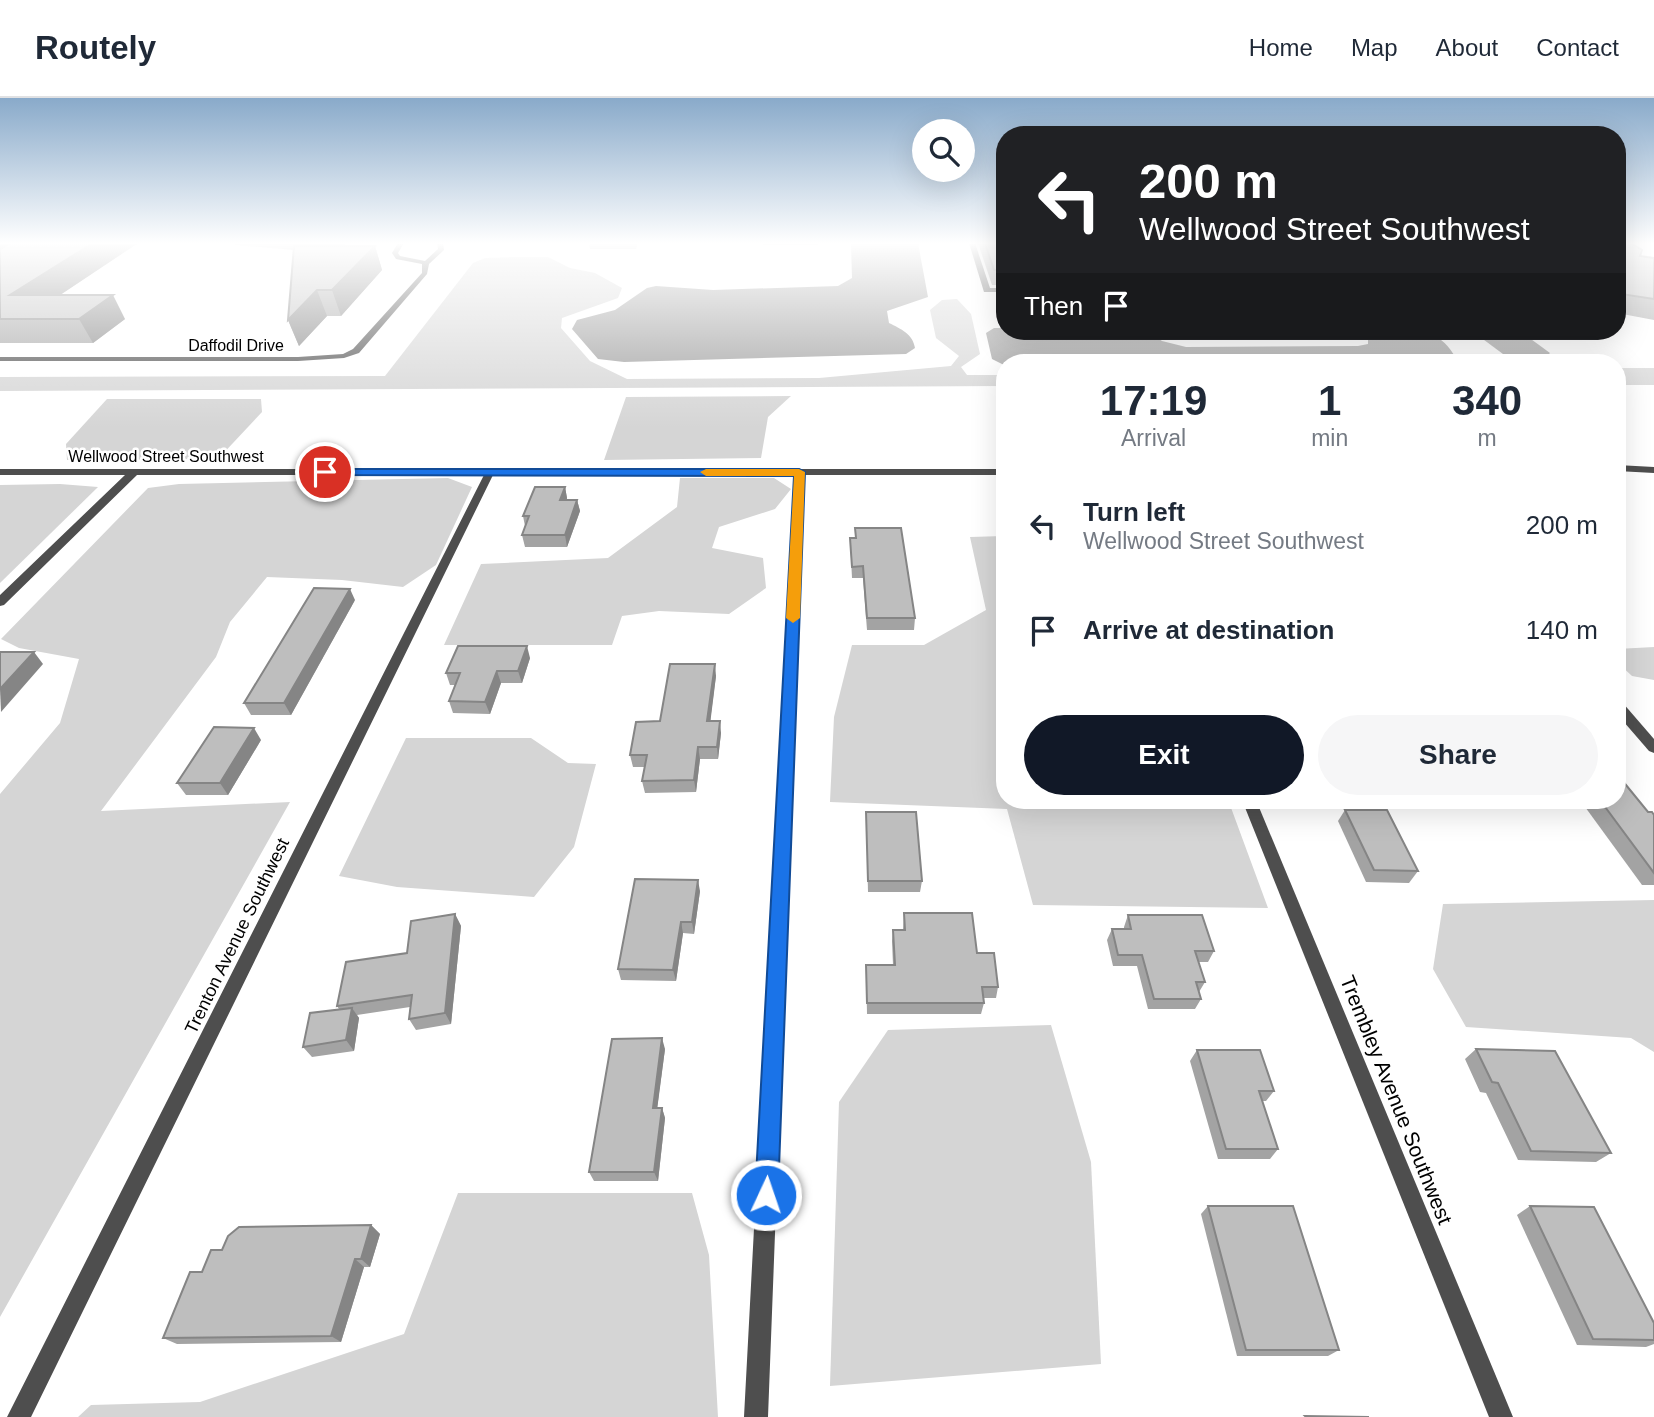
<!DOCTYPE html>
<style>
:root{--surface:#fff;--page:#f6f6f7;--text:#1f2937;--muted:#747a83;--line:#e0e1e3;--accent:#111827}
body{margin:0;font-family:Helvetica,sans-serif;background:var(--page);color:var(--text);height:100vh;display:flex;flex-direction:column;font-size:26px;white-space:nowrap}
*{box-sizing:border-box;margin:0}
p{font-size:23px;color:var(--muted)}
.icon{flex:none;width:38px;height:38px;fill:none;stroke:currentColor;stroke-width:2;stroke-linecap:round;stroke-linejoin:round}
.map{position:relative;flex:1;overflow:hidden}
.details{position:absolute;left:996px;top:256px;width:630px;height:455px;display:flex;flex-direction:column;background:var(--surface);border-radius:28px;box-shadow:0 7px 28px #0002}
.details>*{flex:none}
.hud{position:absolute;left:996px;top:28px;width:630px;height:214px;border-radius:28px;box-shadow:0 7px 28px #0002;background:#202124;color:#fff;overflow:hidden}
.buttons{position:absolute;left:912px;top:21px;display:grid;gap:14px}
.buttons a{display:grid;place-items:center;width:63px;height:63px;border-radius:50%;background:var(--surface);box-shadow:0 7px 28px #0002;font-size:35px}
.pin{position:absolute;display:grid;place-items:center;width:60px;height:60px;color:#fff;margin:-30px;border:4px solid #fff;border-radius:50%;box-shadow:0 2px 7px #0007}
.me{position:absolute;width:77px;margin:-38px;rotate:3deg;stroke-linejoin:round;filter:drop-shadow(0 0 5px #0008)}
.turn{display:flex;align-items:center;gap:24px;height:147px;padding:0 28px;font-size:32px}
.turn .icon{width:91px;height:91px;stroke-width:2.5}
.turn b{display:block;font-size:49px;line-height:60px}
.then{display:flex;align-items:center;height:66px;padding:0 28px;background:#0003;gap:14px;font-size:26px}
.eta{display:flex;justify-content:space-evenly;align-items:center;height:119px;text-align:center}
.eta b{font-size:42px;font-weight:700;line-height:49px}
.action{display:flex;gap:14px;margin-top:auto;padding:14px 28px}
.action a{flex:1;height:80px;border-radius:42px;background:var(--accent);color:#fff;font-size:28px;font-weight:700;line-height:80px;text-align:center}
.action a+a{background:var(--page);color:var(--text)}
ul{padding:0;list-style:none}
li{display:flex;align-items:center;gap:21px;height:105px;padding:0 28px}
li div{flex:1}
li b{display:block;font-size:26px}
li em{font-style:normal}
header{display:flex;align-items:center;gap:42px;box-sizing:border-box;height:98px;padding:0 35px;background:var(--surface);border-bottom:2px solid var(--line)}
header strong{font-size:33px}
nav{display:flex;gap:38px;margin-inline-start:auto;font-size:24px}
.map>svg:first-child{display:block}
.green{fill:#d5d5d5}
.water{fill:#9c9c9c}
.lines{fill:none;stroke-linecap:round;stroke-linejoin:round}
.lane{fill:#4e4e4e;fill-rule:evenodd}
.street{fill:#4e4e4e;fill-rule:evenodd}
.wall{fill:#a3a3a3}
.shaded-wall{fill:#858585}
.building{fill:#bebebe;stroke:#858585;stroke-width:2}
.route{fill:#1a73e8;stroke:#114b97;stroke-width:2}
.slow{fill:#f59e0b}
.labels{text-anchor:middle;stroke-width:5;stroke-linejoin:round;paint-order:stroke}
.far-street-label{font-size:16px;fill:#000;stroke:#fff}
.street-label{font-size:18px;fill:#000;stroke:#fff}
.near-street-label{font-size:21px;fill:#000;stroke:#fff}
</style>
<header>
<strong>Routely</strong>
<nav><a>Home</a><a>Map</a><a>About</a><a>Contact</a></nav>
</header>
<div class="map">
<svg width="1654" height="1319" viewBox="0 0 1654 1319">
<rect width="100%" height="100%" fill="#fff"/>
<!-- green -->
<g class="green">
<polygon points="517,159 548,159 570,170 595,175 622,190 618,200 562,220 561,230 590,263 627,281 819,280 951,268 959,258 936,240 930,212 942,202 957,201 971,216 980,256 961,269 967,277 1004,277 1004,288 0,293 0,279 385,278 473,165 485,160"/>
<rect x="1617" y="270" width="37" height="17"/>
<polygon points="791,298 768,319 761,360 604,362 626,299"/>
<polygon points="107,301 261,301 262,314 218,361 67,362 66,346"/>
<polygon points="448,380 472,389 436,467 403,489 342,482 267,479 230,524 216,559 101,713 290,704 0,1219 0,696 60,625 79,561 19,550 1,541 148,390 179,386"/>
<polygon points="680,380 774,380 791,391 775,411 719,429 712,450 763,460 766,490 729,516 659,513 622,518 612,547 444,547 481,466 608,460 677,409"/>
<polygon points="60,386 98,389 0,485 0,387"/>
<polygon points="1004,438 1004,545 996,546 1004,591 1004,702 1230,707 1268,810 1033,807 1007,711 830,704 834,619 852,547 924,547 986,512 970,439"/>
<polygon points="1654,549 1654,582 1632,578 1617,564 1617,551"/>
<polygon points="406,640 531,640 568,665 596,666 574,749 534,799 397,789 339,778"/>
<polygon points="1654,802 1654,954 1631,940 1466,929 1433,871 1443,806"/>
<polygon points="1051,927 1091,1064 1101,1266 830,1288 839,1004 888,932"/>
<polygon points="458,1095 692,1095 709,1157 718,1319 78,1319 91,1307 200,1304 404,1236"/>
</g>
<!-- water -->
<g class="water">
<path d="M851,145H918L928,199L887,213L889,225C901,231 913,236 915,250L906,256L624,264L598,261L572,231L577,222L615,212L647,190L656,188L713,192L838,188L852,180Z"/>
<path d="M994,230H1004V233H1148L1162,243L1186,249L1358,248L1368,246V236L1364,233C1405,233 1433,221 1456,260L1455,264H1004V267L992,261L986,235Z"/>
<polygon points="1472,233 1520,233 1550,255 1546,259 1503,256"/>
</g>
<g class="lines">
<!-- lane -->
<polygon class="lane" points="969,145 975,145 990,190 1004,190 1004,194 984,194"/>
<!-- street -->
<g class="street">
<polygon points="398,145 404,145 398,155 400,158 425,163 438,151 437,145 443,145 444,152 429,166 427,176 359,255 344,260 298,263 0,263 0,259 298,259 343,256 353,251 422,175 422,166 396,161 392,155"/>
<polygon points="1617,367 1654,369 1654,375 1617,373"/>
<polygon points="0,371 1004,371 1004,377 804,377 768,1319 744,1319 794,377 493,377 31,1319 7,1319 484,377 137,377 4,507 0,508 0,497 125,377 0,377"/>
<polygon points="1617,602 1622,604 1654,641 1654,655 1649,653 1617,616"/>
<polygon points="1242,702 1256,702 1513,1319 1489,1319"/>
</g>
</g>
<!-- wall -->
<g class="wall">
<polygon points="0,145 138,145 60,197 125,221 93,245 0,245"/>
<polygon points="234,145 348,145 342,148 375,148 382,172 341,218 327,218 299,248 288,222 294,152 235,147"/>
<polygon points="589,145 638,145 636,151 590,151"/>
<rect x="763" y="145" width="55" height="2"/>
<polygon points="978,145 1004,145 1004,187 992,187"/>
<polygon points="1617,145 1640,158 1654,160 1654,222 1617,215"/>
<polygon points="565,389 567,400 567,402 577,402 580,413 567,449 525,449 522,437 525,428 523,418"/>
<polygon points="855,430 915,520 914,532 867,532 863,480 852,480 850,440 855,440"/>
<polygon points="355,502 291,617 251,617 244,605"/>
<polygon points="530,560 522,585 501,585 490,616 453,615 449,603 455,587 450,587 446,575"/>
<polygon points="716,578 710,623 721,635 718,661 700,661 696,694 645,695 642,683 645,669 633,669 630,657 660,623"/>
<polygon points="261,642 228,697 186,697 177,685"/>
<polygon points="1580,702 1617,702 1654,717 1654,787 1642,787"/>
<polygon points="1345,712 1418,773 1409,785 1366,784 1338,723"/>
<polygon points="866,714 922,783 920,794 868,794"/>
<polygon points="700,793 694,836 683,835 676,883 621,882 618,871"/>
<polygon points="904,815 977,855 998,889 996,900 983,900 984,905 981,916 867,916 866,867 893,867 892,843 893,832 903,832"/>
<polygon points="455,816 461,828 451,926 416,932 409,921 410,909 357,917 359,920 354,953 312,959 303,949 339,911 337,908 407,855"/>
<polygon points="1128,817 1214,853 1208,864 1198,864 1205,884 1199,894 1201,901 1195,911 1148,911 1137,868 1113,868 1107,842 1112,831 1124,831 1124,829"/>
<polygon points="665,951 657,1010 662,1010 665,1020 658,1083 594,1083 589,1074"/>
<polygon points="1476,951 1611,1055 1596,1064 1518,1062 1486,995 1480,994 1465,961"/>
<polygon points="1197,952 1274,993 1266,1003 1262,1003 1278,1051 1270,1061 1218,1061 1190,963"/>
<polygon points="1208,1108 1339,1252 1328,1258 1237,1258 1201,1116"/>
<polygon points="1530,1108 1654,1225 1654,1246 1646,1249 1577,1247 1517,1117"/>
<polygon points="371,1127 380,1136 370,1169 364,1169 341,1244 177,1246 163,1240 202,1174 222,1152"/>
</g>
<!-- shaded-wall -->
<g class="shaded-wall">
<polygon points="0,145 45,145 0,172"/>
<polygon points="93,145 138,145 24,221 10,197"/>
<polygon points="296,145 348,145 304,167"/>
<polygon points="375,148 382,172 341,218 332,192"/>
<polygon points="317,192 327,218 299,248 288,222"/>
<polygon points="113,197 125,221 93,245 79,221"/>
<polygon points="565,389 567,400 563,413 560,402"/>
<polygon points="577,402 580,413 567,449 565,437"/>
<polygon points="350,491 355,502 291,617 284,605"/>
<polygon points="527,548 530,560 522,585 518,573"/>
<polygon points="34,554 43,566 1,614 0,591"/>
<polygon points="715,566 716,578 709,635 707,623"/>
<polygon points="497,573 501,585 490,616 485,604"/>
<polygon points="720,623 721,635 718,661 717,649"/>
<polygon points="254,630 261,642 228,697 220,685"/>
<polygon points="698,649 700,661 696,694 694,682"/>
<polygon points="698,782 700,793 694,836 692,824"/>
<polygon points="455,816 461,828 451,926 445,915"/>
<polygon points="681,824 683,835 676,883 673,872"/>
<polygon points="352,910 359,920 354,953 346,942"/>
<polygon points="662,940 665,951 656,1020 653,1010"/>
<polygon points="662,1010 665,1020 658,1083 654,1074"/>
<polygon points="371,1127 380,1136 370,1169 361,1161"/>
<polygon points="355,1161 364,1169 341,1244 331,1238"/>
</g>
<!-- building -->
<g class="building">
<polygon points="11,145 93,145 10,197 113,197 79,221 0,221 0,151"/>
<polygon points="985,145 1004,145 1004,172 994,172"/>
<polygon points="1617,145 1631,145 1642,152 1640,158 1654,160 1654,201 1621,196 1621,192 1617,191"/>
<polygon points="294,148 375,148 332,192 317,192 288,222"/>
<polygon points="535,389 565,389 560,402 577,402 565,437 522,437 529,418 523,418"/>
<polygon points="855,430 901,430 915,520 867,520 863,468 852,469 850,440 856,440"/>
<polygon points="314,490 350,491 284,605 244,605"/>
<polygon points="458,548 527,548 518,573 497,573 485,604 449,603 460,575 446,575"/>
<polygon points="0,554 34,554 0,591"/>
<polygon points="670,566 715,566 707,623 720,623 717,649 698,649 694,682 642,683 647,657 630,657 636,624 660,623"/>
<polygon points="214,629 254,630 220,685 177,685"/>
<polygon points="1617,676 1648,714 1652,714 1654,717 1654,775 1600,702 1617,702"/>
<polygon points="1345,712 1387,712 1418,773 1374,772"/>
<polygon points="866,714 916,714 922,783 868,783"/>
<polygon points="635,781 698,782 692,824 681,824 673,872 618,871"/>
<polygon points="904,815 972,815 977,855 994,855 998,889 982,889 984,905 867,905 866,867 895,867 893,832 905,832"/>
<polygon points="455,816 445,915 409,921 412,897 337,908 346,864 407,855 411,823"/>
<polygon points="1128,817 1202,817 1214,853 1195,853 1205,884 1196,884 1201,901 1154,901 1142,857 1118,857 1112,831 1131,831"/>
<polygon points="352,910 346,942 303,949 310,915"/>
<polygon points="662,940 653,1010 662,1010 654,1074 589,1074 612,941"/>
<polygon points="1476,951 1555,953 1611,1055 1531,1053 1498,985 1492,984"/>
<polygon points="1197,952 1260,952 1274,993 1259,993 1278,1051 1226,1051"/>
<polygon points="1208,1108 1293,1108 1339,1252 1246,1252"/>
<polygon points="1530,1108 1594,1109 1654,1225 1654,1242 1593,1241"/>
<polygon points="371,1127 361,1161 355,1161 331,1238 163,1240 190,1174 202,1174 211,1152 222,1152 228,1138 239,1129"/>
<polygon points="1305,1318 1369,1319 1306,1319"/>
</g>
<!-- sky -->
<linearGradient id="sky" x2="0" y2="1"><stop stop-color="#89aaca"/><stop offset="0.44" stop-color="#fff"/><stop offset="1" stop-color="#fff" stop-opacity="0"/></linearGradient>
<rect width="1654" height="330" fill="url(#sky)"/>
<!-- route -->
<polygon class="route" points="799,371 805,374 778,1097 775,1105 766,1108 758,1105 755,1097 794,378 325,377 320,374 325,371"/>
<!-- slow -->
<polygon class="slow" points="799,371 805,374 800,520 793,525 786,520 794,378 706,378 700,374 706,371"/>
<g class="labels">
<!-- far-street labels -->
<g class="far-street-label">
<text x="236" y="253">Daffodil Drive</text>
<text x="166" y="364">Wellwood Street Southwest</text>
</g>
<!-- street labels -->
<g class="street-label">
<text transform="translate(237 838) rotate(-64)" y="6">Trenton Avenue Southwest</text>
</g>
<!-- near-street labels -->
<g class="near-street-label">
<text transform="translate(1396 1002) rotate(68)" y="7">Trembley Avenue Southwest</text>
</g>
</g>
</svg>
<div class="buttons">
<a><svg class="icon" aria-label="search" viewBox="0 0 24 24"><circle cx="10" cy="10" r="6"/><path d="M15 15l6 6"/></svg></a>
</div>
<div class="pin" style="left:325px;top:374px;background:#d93025"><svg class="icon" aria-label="arrive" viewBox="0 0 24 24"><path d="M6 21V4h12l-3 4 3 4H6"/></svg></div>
<svg class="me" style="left:766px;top:1097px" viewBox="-20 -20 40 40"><circle r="17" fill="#1a73e8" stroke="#fff" stroke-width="3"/><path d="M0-11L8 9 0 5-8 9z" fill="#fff"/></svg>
<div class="hud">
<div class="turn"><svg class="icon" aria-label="left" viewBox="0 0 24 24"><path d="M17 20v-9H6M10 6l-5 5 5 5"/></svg><div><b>200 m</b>Wellwood Street Southwest</div></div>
<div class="then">Then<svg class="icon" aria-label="arrive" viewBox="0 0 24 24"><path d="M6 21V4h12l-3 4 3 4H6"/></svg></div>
</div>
<section class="details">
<div class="eta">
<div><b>17:19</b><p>Arrival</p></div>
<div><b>1</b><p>min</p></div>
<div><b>340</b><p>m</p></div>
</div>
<ul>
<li><svg class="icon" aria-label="left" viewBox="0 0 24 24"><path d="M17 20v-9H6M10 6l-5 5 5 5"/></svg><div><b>Turn left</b><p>Wellwood Street Southwest</p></div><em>200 m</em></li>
<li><svg class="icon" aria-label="arrive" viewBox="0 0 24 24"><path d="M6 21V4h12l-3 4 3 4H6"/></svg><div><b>Arrive at destination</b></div><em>140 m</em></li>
</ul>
<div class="action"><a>Exit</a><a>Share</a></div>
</section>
</div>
